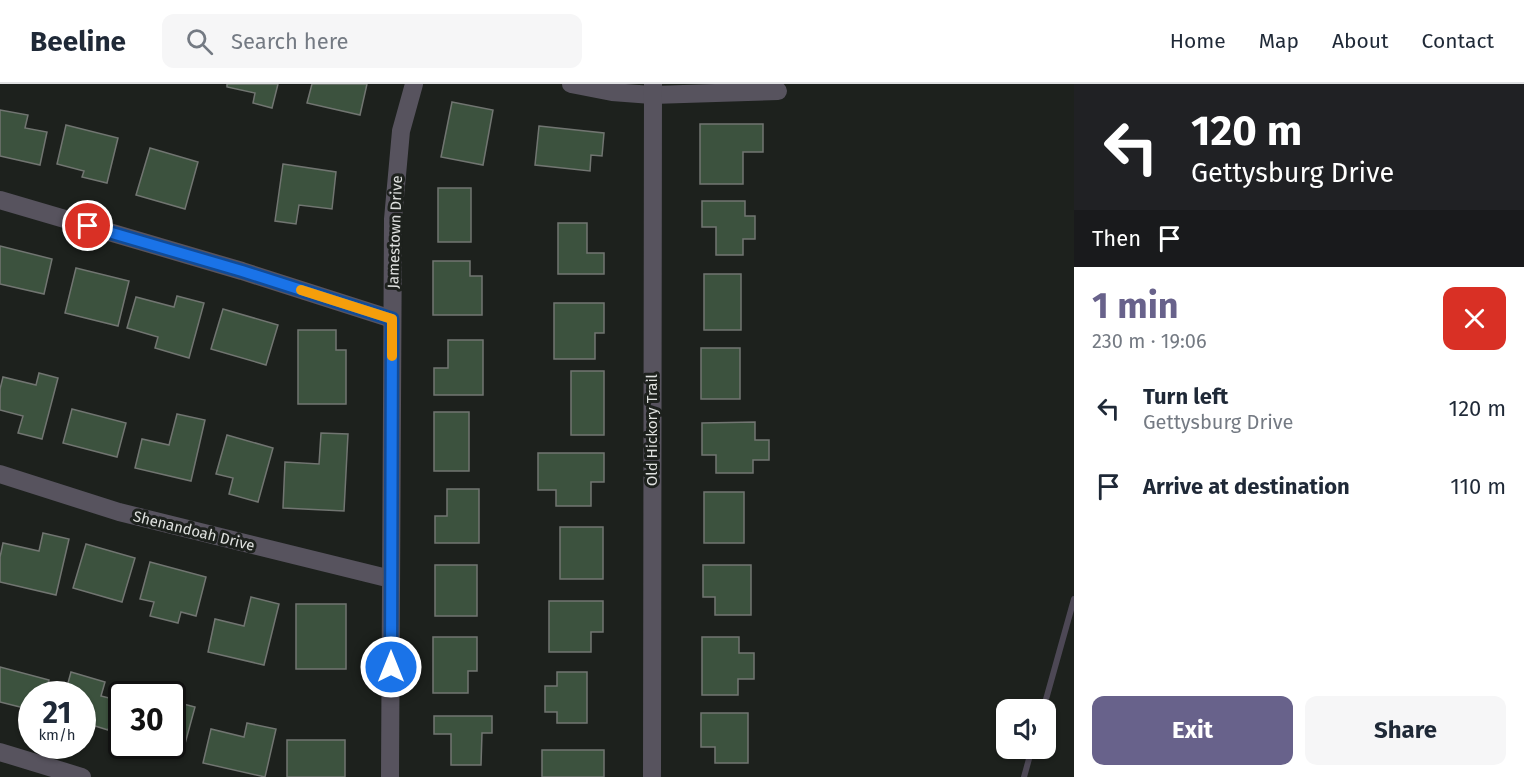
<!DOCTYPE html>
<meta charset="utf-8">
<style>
:root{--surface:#fff;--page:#f6f6f7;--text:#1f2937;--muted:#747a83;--line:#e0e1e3;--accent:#68628b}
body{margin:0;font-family:"Fira Sans",sans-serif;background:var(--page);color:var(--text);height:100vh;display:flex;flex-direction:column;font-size:22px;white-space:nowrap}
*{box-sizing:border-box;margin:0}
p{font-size:20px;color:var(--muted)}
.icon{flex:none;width:33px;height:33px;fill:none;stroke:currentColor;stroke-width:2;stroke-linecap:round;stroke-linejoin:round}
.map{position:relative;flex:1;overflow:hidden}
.drawer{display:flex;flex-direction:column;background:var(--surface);width:450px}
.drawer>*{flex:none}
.guide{background:#202124;color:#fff;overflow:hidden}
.fabs{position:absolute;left:996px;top:615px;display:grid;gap:12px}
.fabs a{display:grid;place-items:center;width:60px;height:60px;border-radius:12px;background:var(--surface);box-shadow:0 2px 4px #0004;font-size:30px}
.speed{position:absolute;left:18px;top:597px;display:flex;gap:12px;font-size:30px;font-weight:700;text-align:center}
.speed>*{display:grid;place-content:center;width:78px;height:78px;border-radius:50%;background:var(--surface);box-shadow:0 2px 4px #0004;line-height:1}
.speed small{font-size:15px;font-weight:400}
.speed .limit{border:3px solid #111;border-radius:9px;background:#fff;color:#111}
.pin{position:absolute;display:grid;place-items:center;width:51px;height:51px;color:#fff;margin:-26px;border:3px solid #fff;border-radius:50%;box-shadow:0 2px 6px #0007}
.me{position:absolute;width:66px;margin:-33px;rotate:0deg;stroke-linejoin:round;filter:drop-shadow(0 0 4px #0008)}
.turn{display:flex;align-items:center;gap:21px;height:126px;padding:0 18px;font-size:27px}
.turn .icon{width:78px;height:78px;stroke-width:2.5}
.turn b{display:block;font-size:42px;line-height:51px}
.then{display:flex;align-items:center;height:57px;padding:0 18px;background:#0003;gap:12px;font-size:22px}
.round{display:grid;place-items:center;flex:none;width:63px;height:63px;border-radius:12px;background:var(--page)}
.head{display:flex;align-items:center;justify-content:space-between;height:102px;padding:0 18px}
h1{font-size:36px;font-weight:700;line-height:45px;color:var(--accent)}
.primary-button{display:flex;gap:12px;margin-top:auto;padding:12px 18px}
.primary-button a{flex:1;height:69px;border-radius:12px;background:var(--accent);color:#fff;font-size:24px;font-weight:700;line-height:69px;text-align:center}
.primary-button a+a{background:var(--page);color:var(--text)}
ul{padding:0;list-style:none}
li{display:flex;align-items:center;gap:18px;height:78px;padding:0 18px}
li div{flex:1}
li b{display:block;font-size:22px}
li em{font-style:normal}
header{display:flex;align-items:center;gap:36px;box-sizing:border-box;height:84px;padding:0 30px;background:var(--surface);border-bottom:2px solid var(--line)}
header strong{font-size:28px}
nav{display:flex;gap:33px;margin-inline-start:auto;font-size:21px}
.search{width:420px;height:54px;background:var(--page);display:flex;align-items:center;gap:15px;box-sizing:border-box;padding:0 21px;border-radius:12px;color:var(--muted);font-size:22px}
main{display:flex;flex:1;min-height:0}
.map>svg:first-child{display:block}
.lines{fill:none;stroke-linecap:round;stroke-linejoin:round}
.stream{stroke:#4d4855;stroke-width:6}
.building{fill:#3c523e;stroke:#717571;stroke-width:1.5}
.street{stroke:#57535e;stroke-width:18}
.route-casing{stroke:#114b97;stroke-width:15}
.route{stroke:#1a73e8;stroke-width:10}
.slow{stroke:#f59e0b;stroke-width:10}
.labels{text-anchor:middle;stroke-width:6;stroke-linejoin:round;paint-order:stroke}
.street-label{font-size:15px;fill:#dfe1df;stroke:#1d211d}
</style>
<header>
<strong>Beeline</strong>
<div class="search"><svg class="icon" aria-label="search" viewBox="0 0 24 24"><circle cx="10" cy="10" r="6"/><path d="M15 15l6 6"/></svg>Search here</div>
<nav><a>Home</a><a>Map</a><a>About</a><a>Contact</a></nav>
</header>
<main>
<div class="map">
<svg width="1074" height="693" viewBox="0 0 1074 693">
<rect width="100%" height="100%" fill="#1d211d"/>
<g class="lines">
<!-- stream -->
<g class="stream">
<polyline points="1043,626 1074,515"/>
<polyline points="1024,693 1032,664"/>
</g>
</g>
<!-- building -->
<g class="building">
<polygon points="227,0 278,0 272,24 253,19 255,9 227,3"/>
<polygon points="312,0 367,0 360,31 307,19"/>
<polygon points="452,18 493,26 483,81 441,73"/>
<polygon points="0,26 28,31 25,44 47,48 40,81 0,72"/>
<polygon points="700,40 763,40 763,68 743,68 743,100 700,100"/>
<polygon points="66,41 118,54 107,99 82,93 84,87 57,80"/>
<polygon points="539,42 604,49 602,72 591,71 590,87 535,81"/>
<polygon points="150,64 198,78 185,125 136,111"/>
<polygon points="283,80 336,88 332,125 299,121 296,140 275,137"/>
<rect x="438" y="104" width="33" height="54"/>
<polygon points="702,117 745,117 745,132 755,132 755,155 743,155 743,171 716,171 716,143 702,143"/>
<polygon points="558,139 587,139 587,169 604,169 604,190 558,190"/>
<polygon points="0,162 52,175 44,210 0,200"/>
<polygon points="433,177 470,177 470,192 482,192 482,231 433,231"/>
<polygon points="76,184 129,197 118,242 65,229"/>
<rect x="704" y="190" width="37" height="56"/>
<polygon points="177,212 204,219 189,274 155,264 158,253 127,244 136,213 174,223"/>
<polygon points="554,219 604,219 604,249 595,249 595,275 554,275"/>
<polygon points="223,225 278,241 266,281 211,265"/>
<polygon points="298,246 336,246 336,266 346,266 346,320 298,320"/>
<polygon points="448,256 483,256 483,311 434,311 434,284 448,284"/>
<rect x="701" y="264" width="39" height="51"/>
<rect x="571" y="287" width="33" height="64"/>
<polygon points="39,289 58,294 42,355 18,349 23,332 0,326 0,305 3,293 36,301"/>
<polygon points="72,325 126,339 117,373 63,359"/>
<rect x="434" y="328" width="35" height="59"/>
<polygon points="177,330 205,336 191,397 135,384 142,355 169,361"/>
<polygon points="755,338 755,356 769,356 769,376 753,376 753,389 716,389 716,371 702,371 702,339"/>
<polygon points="321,349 348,350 344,427 283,424 285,378 319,380"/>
<polygon points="227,351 273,364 258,418 229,410 233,394 216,390"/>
<polygon points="538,369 604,369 604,398 591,398 591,422 556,422 556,406 538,406"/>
<polygon points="447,405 479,405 479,459 435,459 435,432 447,432"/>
<rect x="704" y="408" width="40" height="51"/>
<rect x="560" y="443" width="43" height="52"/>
<polygon points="43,449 69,455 56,511 0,498 0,473 3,459 39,467"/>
<polygon points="86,460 135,474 122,518 73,504"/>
<polygon points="150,478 206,493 196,532 181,528 178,539 150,532 154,518 140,515"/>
<rect x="435" y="481" width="42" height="51"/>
<polygon points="703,481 751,481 751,531 715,531 715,513 703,513"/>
<polygon points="251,513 279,520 264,581 208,568 215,535 244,542"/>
<polygon points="549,517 603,517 603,548 591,548 591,568 549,568"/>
<rect x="296" y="520" width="50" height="65"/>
<polygon points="433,553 477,553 477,587 468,587 468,609 433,609"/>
<polygon points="702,553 739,553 739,569 754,569 754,595 738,595 738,611 702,611"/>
<polygon points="0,583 49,596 45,610 32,610 32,626 0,618"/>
<polygon points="71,588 105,598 101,612 117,616 108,646 82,638 82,610 65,610"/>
<polygon points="557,588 587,588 587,639 557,639 557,628 545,628 545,602 557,602"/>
<polygon points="172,617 195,623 183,667 163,662 172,662"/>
<polygon points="701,629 748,629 748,679 715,679 715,663 701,663"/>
<polygon points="434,632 492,632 492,649 482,649 481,681 451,681 451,650 434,650"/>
<polygon points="247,639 276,645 265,693 203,679 211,645 244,653"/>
<rect x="287" y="656" width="58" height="37"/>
<rect x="542" y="666" width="62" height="27"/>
</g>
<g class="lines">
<!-- street -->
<g class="street">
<polyline points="571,0 612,8 652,11 778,7"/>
<polyline points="0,116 242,187 392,235"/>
<polyline points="0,390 119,428 391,495"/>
<polyline points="0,668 82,693"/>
<polyline points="390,693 393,135 401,47 414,0"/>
<polyline points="652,693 653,0"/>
</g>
</g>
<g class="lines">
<!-- route casing -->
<g class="route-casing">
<polyline id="route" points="88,142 242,187 392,235 391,583"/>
</g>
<!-- route -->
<use href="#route" class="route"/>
<!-- slow -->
<polyline class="slow" points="301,206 392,235 392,272"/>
</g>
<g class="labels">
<!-- street labels -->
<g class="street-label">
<text transform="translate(395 148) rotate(-88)" y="5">Jamestown Drive</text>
<text transform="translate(652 346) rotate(-90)" y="5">Old Hickory Trail</text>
<text transform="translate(194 447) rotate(14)" y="5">Shenandoah Drive</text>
</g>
</g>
</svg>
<div class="fabs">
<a><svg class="icon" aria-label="sound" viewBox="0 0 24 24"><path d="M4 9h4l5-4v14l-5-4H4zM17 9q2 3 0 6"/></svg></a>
</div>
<div class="speed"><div>21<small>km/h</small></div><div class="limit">30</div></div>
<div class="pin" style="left:88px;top:142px;background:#d93025"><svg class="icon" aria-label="arrive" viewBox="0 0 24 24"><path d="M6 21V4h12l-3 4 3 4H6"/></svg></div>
<svg class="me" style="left:391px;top:583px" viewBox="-20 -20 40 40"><circle r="17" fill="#1a73e8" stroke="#fff" stroke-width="3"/><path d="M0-11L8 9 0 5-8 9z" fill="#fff"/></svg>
</div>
<section class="drawer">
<div class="guide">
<div class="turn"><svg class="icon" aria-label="left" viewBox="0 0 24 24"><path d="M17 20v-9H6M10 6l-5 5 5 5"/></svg><div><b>120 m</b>Gettysburg Drive</div></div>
<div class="then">Then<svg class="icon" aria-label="arrive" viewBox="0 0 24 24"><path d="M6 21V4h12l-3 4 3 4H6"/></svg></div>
</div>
<div class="head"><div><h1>1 min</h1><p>230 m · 19:06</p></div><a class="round" style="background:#d93025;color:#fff"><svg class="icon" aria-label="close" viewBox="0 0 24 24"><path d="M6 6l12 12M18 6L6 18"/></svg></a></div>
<ul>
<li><svg class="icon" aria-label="left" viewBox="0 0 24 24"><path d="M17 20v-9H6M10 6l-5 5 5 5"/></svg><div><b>Turn left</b><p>Gettysburg Drive</p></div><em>120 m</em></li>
<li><svg class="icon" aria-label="arrive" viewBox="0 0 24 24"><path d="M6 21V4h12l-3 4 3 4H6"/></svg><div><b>Arrive at destination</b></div><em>110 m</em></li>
</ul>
<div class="primary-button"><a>Exit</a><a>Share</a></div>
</section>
</main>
